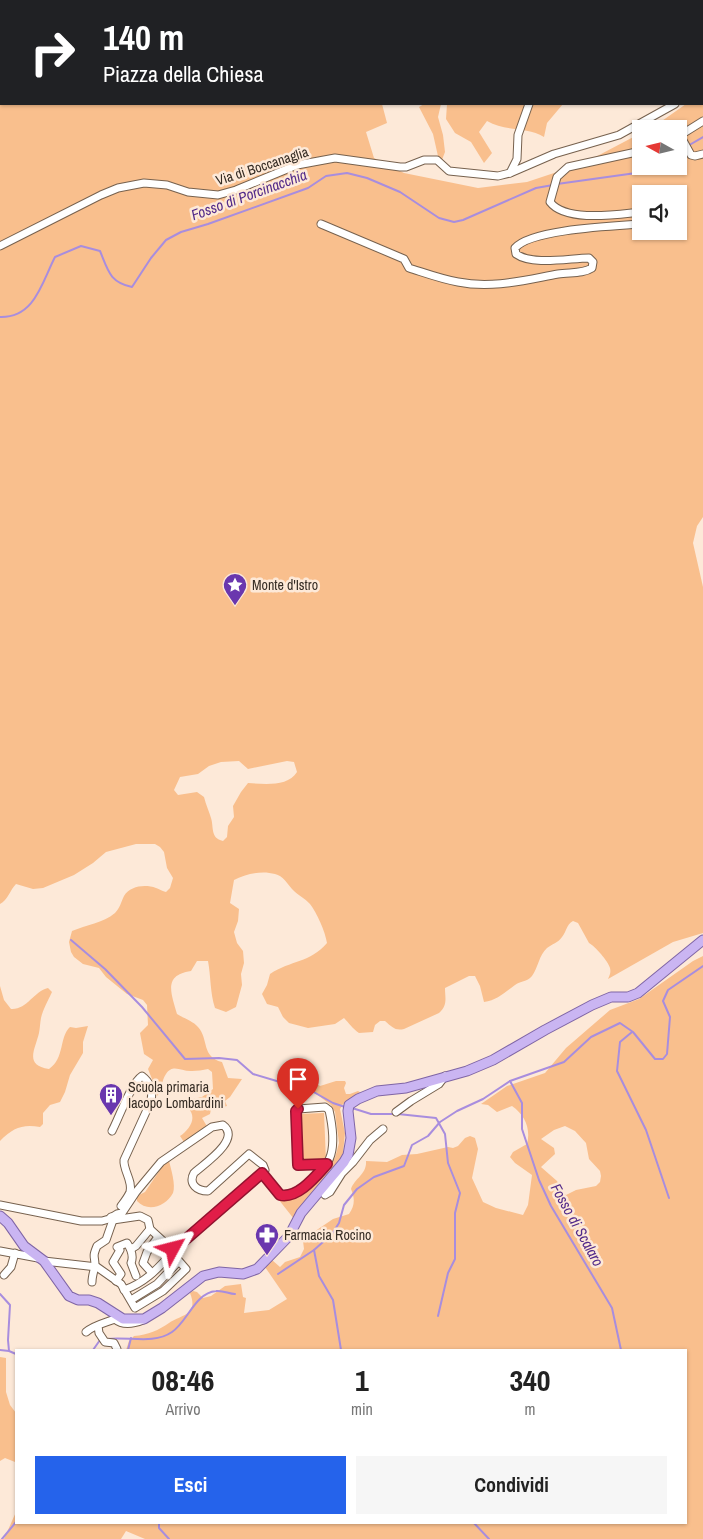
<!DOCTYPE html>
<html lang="it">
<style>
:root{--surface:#fff;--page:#f6f6f6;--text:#222;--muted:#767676;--accent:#2563eb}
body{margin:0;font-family:"Archivo Narrow",sans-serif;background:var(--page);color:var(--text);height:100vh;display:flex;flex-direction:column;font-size:19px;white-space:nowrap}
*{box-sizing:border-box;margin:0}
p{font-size:16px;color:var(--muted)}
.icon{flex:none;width:28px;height:28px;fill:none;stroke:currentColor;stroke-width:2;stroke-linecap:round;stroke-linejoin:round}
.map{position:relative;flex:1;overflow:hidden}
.side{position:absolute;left:15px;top:1349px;width:672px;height:175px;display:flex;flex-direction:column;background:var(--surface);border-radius:0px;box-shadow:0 1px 4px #0004}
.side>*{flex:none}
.banner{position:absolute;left:0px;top:0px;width:704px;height:105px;box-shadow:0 1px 4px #0004;background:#202124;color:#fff;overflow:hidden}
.needle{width:32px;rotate:278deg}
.controls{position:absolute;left:632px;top:120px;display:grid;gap:10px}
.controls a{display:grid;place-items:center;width:55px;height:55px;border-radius:0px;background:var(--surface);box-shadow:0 1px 4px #0004;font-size:25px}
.pin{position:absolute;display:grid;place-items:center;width:42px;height:42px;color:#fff;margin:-51px -21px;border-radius:50% 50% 50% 0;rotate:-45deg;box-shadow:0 0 5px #0007}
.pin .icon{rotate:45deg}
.me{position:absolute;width:55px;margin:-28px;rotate:52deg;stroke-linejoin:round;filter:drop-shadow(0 0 4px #0008)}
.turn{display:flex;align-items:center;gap:18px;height:105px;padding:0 20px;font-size:22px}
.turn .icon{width:65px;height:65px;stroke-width:2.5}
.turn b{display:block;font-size:35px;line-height:42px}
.eta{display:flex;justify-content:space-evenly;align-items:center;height:85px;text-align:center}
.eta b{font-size:30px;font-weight:700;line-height:35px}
.cta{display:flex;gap:10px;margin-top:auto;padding:10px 20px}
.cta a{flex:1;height:58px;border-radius:0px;background:var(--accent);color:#fff;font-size:20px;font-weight:700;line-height:58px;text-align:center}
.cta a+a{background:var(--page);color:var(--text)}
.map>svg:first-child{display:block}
.green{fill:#f9bf8d;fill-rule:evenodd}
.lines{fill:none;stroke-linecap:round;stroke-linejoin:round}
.stream{stroke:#a88dde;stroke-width:2}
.minor-casing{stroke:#76614e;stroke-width:9}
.major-casing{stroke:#7f65a5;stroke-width:11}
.minor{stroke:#fff;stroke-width:7}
.major{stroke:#cab5f2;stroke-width:9}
.route-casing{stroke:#92132f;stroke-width:12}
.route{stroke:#e11d48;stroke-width:9}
.labels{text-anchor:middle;stroke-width:5;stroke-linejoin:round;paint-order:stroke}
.street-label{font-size:14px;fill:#352c24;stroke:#fde9d8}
.poi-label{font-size:14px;fill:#352c24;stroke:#fde9d8;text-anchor:start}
.water-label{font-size:15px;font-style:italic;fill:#532b8a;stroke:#fde9d8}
</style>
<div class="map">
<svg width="703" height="1539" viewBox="0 0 703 1539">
<rect width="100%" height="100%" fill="#fde9d8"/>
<!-- green -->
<g class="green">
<path d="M0,0L126,1H1V104H382L387,123L366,132L374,158L404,173L478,188L527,182L584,163L641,133V166H679V129H649L659,123L686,104H702L703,91V517L697,526L693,543L703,587V933L673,942L608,979C610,975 611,972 610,968C608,961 595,946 589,943L578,923L573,921C566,925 567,931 562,937C558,943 552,944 547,948C539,955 538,968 532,976C527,982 520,981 515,985C504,993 497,1000 484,1002L480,986L475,976H469L445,988C445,998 448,1005 439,1013L404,1029C395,1031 392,1027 385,1021H380L375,1025L373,1032L359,1033C352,1028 349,1023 344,1018L335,1024L308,1028L289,1023L283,1017L278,1007L267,1004L262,994L267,985L270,974C291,960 310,963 327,943C325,931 317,913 310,904C305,898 297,895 292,889C287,883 283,876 275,874C262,870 245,874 234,880L230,903L239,909L238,921L234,932L237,943L243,951L244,963L241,974L242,985L236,1007L226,1012L215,1008C210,993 211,977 208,961H197L191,971C163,975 171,993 177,1014C183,1018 193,1021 198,1027C209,1039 201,1057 222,1062L228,1078L242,1079L230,1097L225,1101L227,1106L223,1107L221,1106L211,1109L210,1114L202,1118L208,1128L184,1142L180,1136C189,1130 198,1118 188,1108L192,1099L202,1097L213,1089L212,1072L208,1069C203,1070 197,1071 192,1071C182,1072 173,1063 166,1074C161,1081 162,1091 157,1096L156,1089L148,1069L153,1060L144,1054L140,1033L148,1025L147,1005L143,1000L127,994L106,977L99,968L83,964L74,957L71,952L69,942L72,931C86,925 103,923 115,913C120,908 121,902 124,896C130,886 145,884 156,888C160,889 161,891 166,892L170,888L173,878L167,868L164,852L160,847L155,844H136L106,852L93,863L74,875L43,888L33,889L16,884C10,890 8,900 0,904ZM641,194H679V231H641ZM239,761L248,769L287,761L294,762L297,772C288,787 264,784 248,783L241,792L233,806L234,817L228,826L227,837L223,841C210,838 214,827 211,818C209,811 206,805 204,797L197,792L178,795L174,790L180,777L198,774L209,766L221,762Z"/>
<polygon points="424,104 441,104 438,117 443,135 445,152 440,165 433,134 419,107"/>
<path d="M447,104H563L547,123L544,137C527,126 505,132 487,121L479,132L492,153L484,163L471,142L455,133L446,119Z"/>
<path d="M703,956V1539H145L126,1531L121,1539H4L16,1512V1522H686V1350H126L129,1341L134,1336C148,1335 159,1330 169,1323C181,1315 199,1315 190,1293L193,1291L197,1292L203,1298L211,1296L225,1286L241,1284L243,1297L246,1298L244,1313L269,1310L287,1299L265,1267L272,1260L280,1267L285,1262L300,1257L304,1249L303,1241L305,1238L333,1219L349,1214C355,1206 355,1198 351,1189C355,1178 367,1174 366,1161L387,1162L402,1155L417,1154L448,1147L453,1148L458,1146L465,1138L470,1136L475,1138L478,1149L472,1178L483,1202L496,1208L523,1215L528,1205L532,1175L515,1163L510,1157L513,1152L527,1144C531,1129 525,1115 512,1106L497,1112L488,1105L481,1104L507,1086L545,1073L566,1048L610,1010L639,999L693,961ZM565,1126L575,1131L586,1143L589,1159L600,1171L601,1176L600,1182L596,1186L576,1190L566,1195L562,1191L557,1181L541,1167L555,1154L554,1148L541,1139L554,1130Z"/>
<path d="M0,986L4,1000L11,1009C27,1010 34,991 48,988L52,992C48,1001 43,1009 41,1018C40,1023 40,1028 39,1033C35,1050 24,1065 49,1069C65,1058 59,1037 70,1027L76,1028L88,1026L83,1042V1053L70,1075L65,1092L60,1102L50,1105L43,1113V1124L40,1127C22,1124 13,1128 0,1141Z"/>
<polygon points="293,1076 300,1081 311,1079 320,1086 336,1081 345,1081 346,1083 344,1088 346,1094 350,1094 358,1091 361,1093 343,1104 340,1109 345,1133 343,1153 340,1160 320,1185 302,1204 294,1219 275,1195 283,1201 288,1200 305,1190 335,1158 339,1143 335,1112 331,1105 315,1093 290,1082"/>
<polygon points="324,1113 326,1161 299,1163 297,1114"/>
<path d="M166,1161H169C171,1169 176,1185 173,1193C166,1206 148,1213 137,1201V1196L145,1192Z"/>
<polygon points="0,1357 6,1358 6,1392 10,1405 16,1413 16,1462 15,1462 5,1458 0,1461"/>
</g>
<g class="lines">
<!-- stream -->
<g class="stream">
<polyline points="679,151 703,137"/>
<polyline points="557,184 636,173 653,166"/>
<path d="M0,317C35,318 42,282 55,257L81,246L100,251C108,270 109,282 132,287L151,258L166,240L181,232L208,224L308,188L326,176L347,173L367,178L400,192L439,218L454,222L463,220L536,188L553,185"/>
<polyline points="71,940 105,969 142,1007 185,1059 219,1058 237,1060 253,1074 280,1082 296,1082 333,1103 345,1107"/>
<polyline points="632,1032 620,1042 617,1071 646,1130 669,1198"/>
<polyline points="510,1081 522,1103 522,1129 539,1180 551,1206 612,1308 621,1350"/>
<polyline points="352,1108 371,1114 394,1114"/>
<polyline points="398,1114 436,1118 445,1134 448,1163 460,1193 455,1213 455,1259 448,1273 438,1316"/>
<polyline points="314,1250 319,1276 333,1300 341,1350"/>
<polyline points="278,1274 314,1250 332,1234 339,1223 344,1205 357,1189 374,1177 404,1166 412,1145 428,1136 440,1122 457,1111 483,1099 510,1081 564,1062 591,1037 620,1023 633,1032 655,1059 663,1059 667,1054 670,1017 663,1001 668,990 703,966"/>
<polyline points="0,1294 10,1305 8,1340 9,1351 16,1354"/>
<path d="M107,1339C128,1336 153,1345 172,1332C188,1321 195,1293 216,1291C223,1290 229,1294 235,1294"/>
<polyline points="0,1350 9,1351"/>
<polyline points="93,1350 100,1340"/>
<polyline points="128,1350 131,1338"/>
<polyline points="159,1522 159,1528 169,1539"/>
<polyline points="473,1522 489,1539"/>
<polyline points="2,1539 16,1522"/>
</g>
<!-- minor casing -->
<g class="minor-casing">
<g id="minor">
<polyline points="621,1 623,0"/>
<polyline points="702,84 703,84"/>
<polyline points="680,135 691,155 695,156 703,154"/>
<polyline points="679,136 703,121"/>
<path d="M641,151L568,167L557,177L550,202C566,223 619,214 641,212"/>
<polyline points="510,173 517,159 518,135 529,104"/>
<path d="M321,224L404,259L409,268C425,273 441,279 458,282C492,289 525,280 558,274C569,272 583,274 592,268L593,262L589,258C570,258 533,266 516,254L515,248C531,229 615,226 641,224"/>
<polyline points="0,246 101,195 118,188 144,183 167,185 188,192 218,195 236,190 297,165 335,158 400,167 406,167 424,160 437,160 449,171 498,176 510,173 554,154 619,135 675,104"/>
<polyline points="396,1112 411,1101 439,1084 445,1076"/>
<path d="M112,1131C119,1118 131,1083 142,1076C150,1082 153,1091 151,1101L124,1160C123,1170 133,1181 130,1192C128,1197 124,1202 121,1206"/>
<path d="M262,1173L280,1195C289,1197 294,1193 302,1188C335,1167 337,1146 329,1110L325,1107L298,1109L296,1111L298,1165L327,1164"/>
<polyline points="335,1177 325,1195 330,1192 342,1173 353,1162 370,1140 383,1129"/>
<path d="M0,1205L81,1221H102L109,1219L117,1214L122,1213L136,1192L161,1162L212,1127L223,1125C242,1139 204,1164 194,1173C188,1184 197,1191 208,1191L249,1154L263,1165L265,1170C239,1193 213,1216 186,1239C165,1258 153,1280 124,1290"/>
<polyline points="111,1217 113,1220 140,1216 148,1220 150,1229 174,1251"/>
<polyline points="131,1249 136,1246 150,1229"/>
<polyline points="0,1251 38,1258"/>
<polyline points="44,1261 97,1267 121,1284 135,1308 163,1291 186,1269 179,1261 157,1284 131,1300"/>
<polyline points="152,1273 143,1263 147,1252 158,1237"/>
<polyline points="4,1275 11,1267 15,1253"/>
<path d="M116,1281L121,1274L113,1262L120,1250L117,1247L127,1243C131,1249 134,1256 131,1263L136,1276"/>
<path d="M92,1282C92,1276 94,1271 95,1266C95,1255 92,1258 97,1246L106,1240L113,1220"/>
<polyline points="98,1326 99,1333 105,1342 114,1343 117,1349"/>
<path d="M86,1332C94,1325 105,1323 115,1319C123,1326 133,1324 143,1320"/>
</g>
</g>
<!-- major casing -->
<g class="major-casing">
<polyline id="major" points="0,1216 8,1223 24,1246 44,1261 69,1296 78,1300 89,1300 98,1303 123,1319 144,1319 162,1308 203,1276 219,1272 243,1274 257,1269 289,1236 301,1213 344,1162 348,1155 351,1138 348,1111 349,1105 358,1099 377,1091 406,1088 467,1071 493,1060 545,1030 592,1005 611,997 628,997 638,993 703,940"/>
</g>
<!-- minor -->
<use href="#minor" class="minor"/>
<!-- major -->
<use href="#major" class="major"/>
</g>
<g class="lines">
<!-- route casing -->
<g class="route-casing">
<path id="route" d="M173,1249L174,1251L185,1240L262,1173L280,1195C298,1199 316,1176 327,1164L298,1165L296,1111L298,1109"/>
</g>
<!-- route -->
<use href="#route" class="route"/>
</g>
<!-- icons -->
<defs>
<g id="sight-pin" transform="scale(1.25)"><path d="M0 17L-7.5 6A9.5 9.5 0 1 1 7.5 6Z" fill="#6a37ae" stroke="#fde9d8"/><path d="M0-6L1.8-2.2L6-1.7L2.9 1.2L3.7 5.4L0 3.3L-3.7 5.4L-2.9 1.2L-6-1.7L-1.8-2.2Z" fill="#fff"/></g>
<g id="building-pin" transform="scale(1.25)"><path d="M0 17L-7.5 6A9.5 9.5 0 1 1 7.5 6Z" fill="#6a37ae" stroke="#fde9d8"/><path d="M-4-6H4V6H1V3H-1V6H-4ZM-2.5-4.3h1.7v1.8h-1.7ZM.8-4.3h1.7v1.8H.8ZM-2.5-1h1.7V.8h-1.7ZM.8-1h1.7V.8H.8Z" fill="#fff"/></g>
<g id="pharmacy-pin" transform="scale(1.25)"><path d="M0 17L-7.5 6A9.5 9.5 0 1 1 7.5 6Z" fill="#6a37ae" stroke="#fde9d8"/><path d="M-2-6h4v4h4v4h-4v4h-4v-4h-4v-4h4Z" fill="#fff"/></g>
</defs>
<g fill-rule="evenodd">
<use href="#sight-pin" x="235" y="585"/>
<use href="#building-pin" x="111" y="1095"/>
<use href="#pharmacy-pin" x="267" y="1235"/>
</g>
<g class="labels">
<!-- street labels -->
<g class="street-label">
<text transform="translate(262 166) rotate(-18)" y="5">Via di Boccanaglia</text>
</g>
<!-- poi labels -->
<g class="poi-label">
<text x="252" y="590">Monte d'Istro</text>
<text x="128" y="1092">Scuola primaria<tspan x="128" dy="16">Iacopo Lombardini</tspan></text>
<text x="284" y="1240">Farmacia Rocino</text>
</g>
<!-- water labels -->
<g class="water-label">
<text transform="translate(249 195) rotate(-20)" y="5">Fosso di Porcinacchia</text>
<text transform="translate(577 1225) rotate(61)" y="5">Fosso di Scalaro</text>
</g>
</g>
</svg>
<div class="controls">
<a><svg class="needle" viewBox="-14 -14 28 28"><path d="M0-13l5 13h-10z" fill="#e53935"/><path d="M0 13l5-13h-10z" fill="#767676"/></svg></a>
<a><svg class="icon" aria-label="sound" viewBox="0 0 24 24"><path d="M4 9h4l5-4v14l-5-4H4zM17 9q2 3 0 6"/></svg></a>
</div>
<div class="pin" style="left:298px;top:1109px;background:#d93025"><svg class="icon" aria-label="arrive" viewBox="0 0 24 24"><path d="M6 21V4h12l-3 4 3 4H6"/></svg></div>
<svg class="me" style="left:173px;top:1249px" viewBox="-20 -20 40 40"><path d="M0-17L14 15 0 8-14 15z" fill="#e11d48" stroke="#fff" stroke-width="4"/></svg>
<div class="banner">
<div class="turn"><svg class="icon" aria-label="right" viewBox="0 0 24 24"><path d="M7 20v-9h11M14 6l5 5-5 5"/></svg><div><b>140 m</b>Piazza della Chiesa</div></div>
</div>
<section class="side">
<div class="eta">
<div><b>08:46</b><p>Arrivo</p></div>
<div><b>1</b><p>min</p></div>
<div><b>340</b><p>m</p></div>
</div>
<div class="cta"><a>Esci</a><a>Condividi</a></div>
</section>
</div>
